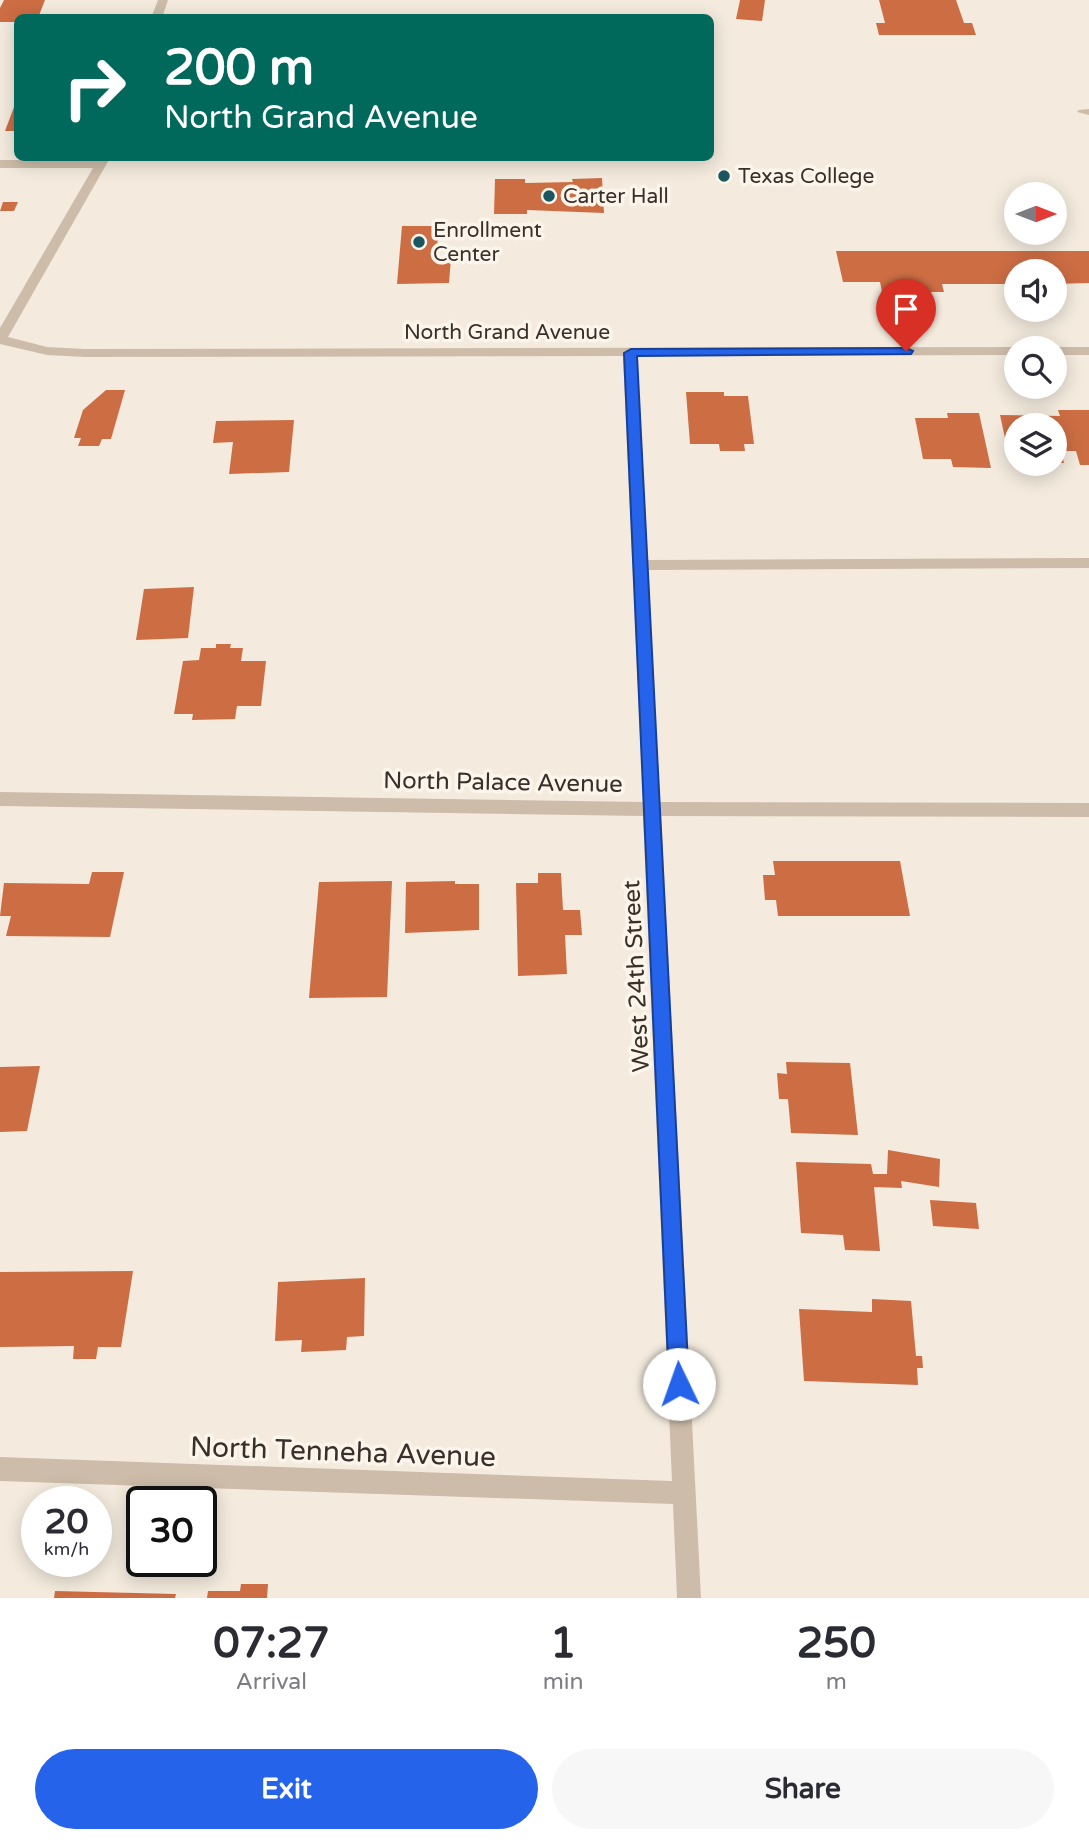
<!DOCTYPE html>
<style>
:root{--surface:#fff;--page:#f7f7f7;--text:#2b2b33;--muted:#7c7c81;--accent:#2563eb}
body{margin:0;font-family:"Varela Round",sans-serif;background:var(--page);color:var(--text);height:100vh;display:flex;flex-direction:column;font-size:26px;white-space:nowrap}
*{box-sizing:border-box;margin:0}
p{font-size:23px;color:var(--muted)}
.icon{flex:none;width:38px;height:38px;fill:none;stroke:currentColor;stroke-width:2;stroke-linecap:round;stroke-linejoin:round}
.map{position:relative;height:1598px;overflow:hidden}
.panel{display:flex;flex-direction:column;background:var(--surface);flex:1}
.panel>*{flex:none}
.banner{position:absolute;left:14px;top:14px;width:700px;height:147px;border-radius:10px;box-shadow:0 4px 18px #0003;background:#00695c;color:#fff;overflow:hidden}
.needle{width:46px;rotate:90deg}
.buttons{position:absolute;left:1004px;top:182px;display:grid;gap:14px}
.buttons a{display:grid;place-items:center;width:63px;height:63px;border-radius:50%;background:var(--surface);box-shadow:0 4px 18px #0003;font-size:35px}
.speed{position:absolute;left:21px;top:1486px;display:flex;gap:14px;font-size:35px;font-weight:700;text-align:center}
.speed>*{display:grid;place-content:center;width:91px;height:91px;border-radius:50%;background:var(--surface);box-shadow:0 4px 18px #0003;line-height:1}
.speed small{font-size:18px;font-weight:400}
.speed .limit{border:4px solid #111;border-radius:10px;background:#fff;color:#111}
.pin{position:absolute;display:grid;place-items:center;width:60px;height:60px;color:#fff;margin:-72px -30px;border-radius:50% 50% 50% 0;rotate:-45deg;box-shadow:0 0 7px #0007}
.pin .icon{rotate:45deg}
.me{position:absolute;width:77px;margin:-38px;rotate:357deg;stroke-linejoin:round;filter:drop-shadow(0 0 5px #0008)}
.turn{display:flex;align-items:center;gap:24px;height:147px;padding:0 35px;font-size:32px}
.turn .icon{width:91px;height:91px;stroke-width:2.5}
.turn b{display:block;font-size:49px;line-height:60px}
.eta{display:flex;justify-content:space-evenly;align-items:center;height:119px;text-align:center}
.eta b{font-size:42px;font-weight:700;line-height:49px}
.primary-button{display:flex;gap:14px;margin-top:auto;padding:14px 35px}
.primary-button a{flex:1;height:80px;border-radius:42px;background:var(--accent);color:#fff;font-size:28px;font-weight:700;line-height:80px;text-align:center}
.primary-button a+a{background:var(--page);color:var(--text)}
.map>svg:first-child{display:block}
.building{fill:#cc6d44}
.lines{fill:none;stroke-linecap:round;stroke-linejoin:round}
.minor{fill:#cdbca9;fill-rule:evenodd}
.route{fill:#2563eb;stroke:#184099;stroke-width:2}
.poi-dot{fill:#1c565e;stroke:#fbf5eb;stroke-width:2.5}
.labels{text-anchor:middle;stroke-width:7;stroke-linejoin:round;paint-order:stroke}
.far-poi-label{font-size:21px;fill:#3a3029;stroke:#fbf5eb;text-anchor:start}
.far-street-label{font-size:21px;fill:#3a3029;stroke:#fbf5eb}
.street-label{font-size:24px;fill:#3a3029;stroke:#fbf5eb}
.near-street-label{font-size:28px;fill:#3a3029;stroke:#fbf5eb}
</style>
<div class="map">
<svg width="1089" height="1598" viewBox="0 0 1089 1598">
<rect width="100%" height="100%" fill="#f4ebde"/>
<!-- building -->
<g class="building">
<polygon points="4,0 45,0 38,18 18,18 18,22 0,22 0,8"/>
<polygon points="740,0 765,0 762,21 736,19"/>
<polygon points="879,0 956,0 964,23 972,23 976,35 879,35 876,23 885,23"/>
<polygon points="17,99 18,131 5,131"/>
<polygon points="602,178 604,213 527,210 527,214 494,214 495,179 525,179 525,183 573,182 572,179"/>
<polygon points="3,202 18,202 14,211 0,211"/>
<polygon points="402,226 439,226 436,258 451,258 449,283 397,284"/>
<polygon points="836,251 1089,251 1089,283 1055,284 1055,271 1017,271 1017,284 942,284 944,292 882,292 880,282 843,282"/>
<polygon points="106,390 125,390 111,439 102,439 99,446 78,446 81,438 74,438 83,410"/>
<polygon points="686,392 724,392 724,396 748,396 754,444 744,444 745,451 720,451 719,444 690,444"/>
<polygon points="1058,410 1089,410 1089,465 1080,465 1076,451 1061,451 1064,463 1055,463 1055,425 1017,425 1017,458 1014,452 1008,452 1000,415 1060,416"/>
<polygon points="947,413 979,413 991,468 953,467 951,459 923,459 915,418 948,418"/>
<polygon points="294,420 289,472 229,474 233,442 213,443 216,421"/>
<polygon points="194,587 188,638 136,640 144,589"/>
<polygon points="216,644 231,644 230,648 243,648 241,661 266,661 261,706 237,706 235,719 192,720 193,714 174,714 183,661 199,660 201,648 216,648"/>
<polygon points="773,861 900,861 910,916 778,916 776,900 765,900 763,875 775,875"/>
<polygon points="92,872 124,872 110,937 6,936 11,916 0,916 4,883 89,884"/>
<polygon points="538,873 561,873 563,910 580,910 582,935 565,935 567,974 518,976 516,883 538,883"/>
<polygon points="392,881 387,997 309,998 319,882"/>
<polygon points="455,881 455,884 479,884 479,930 405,933 406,882"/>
<polygon points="786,1062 850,1063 858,1135 791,1133 788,1099 779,1099 777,1073 787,1074"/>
<polygon points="40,1066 27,1131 0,1132 0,1067"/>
<polygon points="888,1150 940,1159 939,1187 901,1181 902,1188 874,1187 880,1251 845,1250 843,1235 801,1233 796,1162 871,1164 873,1174 887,1174"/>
<polygon points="930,1200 976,1203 979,1229 933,1226"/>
<polygon points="133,1271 121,1347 98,1347 96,1359 73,1359 74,1346 0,1347 0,1272"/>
<polygon points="365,1278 364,1336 347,1337 346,1350 301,1352 302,1340 275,1341 278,1282"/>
<polygon points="872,1299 911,1301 916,1356 922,1356 923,1368 917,1368 918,1385 804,1381 799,1309 872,1312"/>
<polygon points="241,1584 268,1584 267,1598 207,1598 208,1591 240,1591"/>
<polygon points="55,1591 176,1594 175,1598 54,1598"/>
</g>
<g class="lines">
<!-- minor -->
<g class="minor">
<polygon points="158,0 168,0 162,18 151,18"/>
<polygon points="1089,109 1089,115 1077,112 1079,110"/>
<polygon points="98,158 110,158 8,337 47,347 85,349 1017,347 1022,348 1017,348 1017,355 637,356 648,560 1089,558 1089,568 648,570 660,802 1089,803 1089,817 661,816 701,1598 677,1598 673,1504 0,1481 0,1457 672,1481 643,816 0,806 0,792 643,802 623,356 85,357 47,355 0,344 0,328 93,168 0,168 0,160 97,160"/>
<polygon points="1055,347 1089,347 1089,355 1055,355 1055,348 1050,348"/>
</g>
</g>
<!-- route -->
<polygon class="route" points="906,348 913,351 911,354 637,356 689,1384 686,1391 679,1394 672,1391 669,1384 624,353 631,349"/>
<!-- markers -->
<g class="poi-dot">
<circle cx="724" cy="176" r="7"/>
<circle cx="549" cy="196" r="7"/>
<circle cx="419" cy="242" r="7"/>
</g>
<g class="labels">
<!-- far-poi labels -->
<g class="far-poi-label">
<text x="738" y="183">Texas College</text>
<text x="563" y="203">Carter Hall</text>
<text x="433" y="237">Enrollment<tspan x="433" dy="24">Center</tspan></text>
</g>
<!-- far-street labels -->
<g class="far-street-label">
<text x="507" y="339">North Grand Avenue</text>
</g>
<!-- street labels -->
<g class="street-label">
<text transform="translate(503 782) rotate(1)" y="8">North Palace Avenue</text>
<text transform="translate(636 976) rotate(-93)" y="8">West 24th Street</text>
</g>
<!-- near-street labels -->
<g class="near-street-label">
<text transform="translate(343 1451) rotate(2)" y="10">North Tenneha Avenue</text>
</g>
</g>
</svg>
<div class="buttons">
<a><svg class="needle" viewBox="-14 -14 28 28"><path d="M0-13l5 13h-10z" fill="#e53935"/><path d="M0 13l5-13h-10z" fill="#7c7c81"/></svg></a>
<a><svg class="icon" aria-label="sound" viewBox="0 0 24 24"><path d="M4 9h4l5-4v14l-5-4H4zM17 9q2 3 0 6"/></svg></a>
<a><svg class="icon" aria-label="search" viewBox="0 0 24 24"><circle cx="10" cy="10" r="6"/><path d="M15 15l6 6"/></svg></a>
<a><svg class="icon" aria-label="layers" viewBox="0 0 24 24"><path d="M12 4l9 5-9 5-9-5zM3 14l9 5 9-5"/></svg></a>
</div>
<div class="speed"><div>20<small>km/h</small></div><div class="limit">30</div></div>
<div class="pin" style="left:906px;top:351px;background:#d93025"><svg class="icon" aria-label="arrive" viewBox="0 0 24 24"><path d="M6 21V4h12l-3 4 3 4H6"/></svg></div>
<svg class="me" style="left:679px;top:1384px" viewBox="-20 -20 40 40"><circle r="19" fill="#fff"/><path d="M0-13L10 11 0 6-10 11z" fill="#2563eb"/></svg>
<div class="banner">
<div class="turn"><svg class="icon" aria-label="right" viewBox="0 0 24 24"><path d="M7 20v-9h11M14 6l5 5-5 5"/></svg><div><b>200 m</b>North Grand Avenue</div></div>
</div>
</div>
<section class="panel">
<div class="eta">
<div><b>07:27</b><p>Arrival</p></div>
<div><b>1</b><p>min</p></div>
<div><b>250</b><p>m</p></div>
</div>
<div class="primary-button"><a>Exit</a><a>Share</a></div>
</section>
